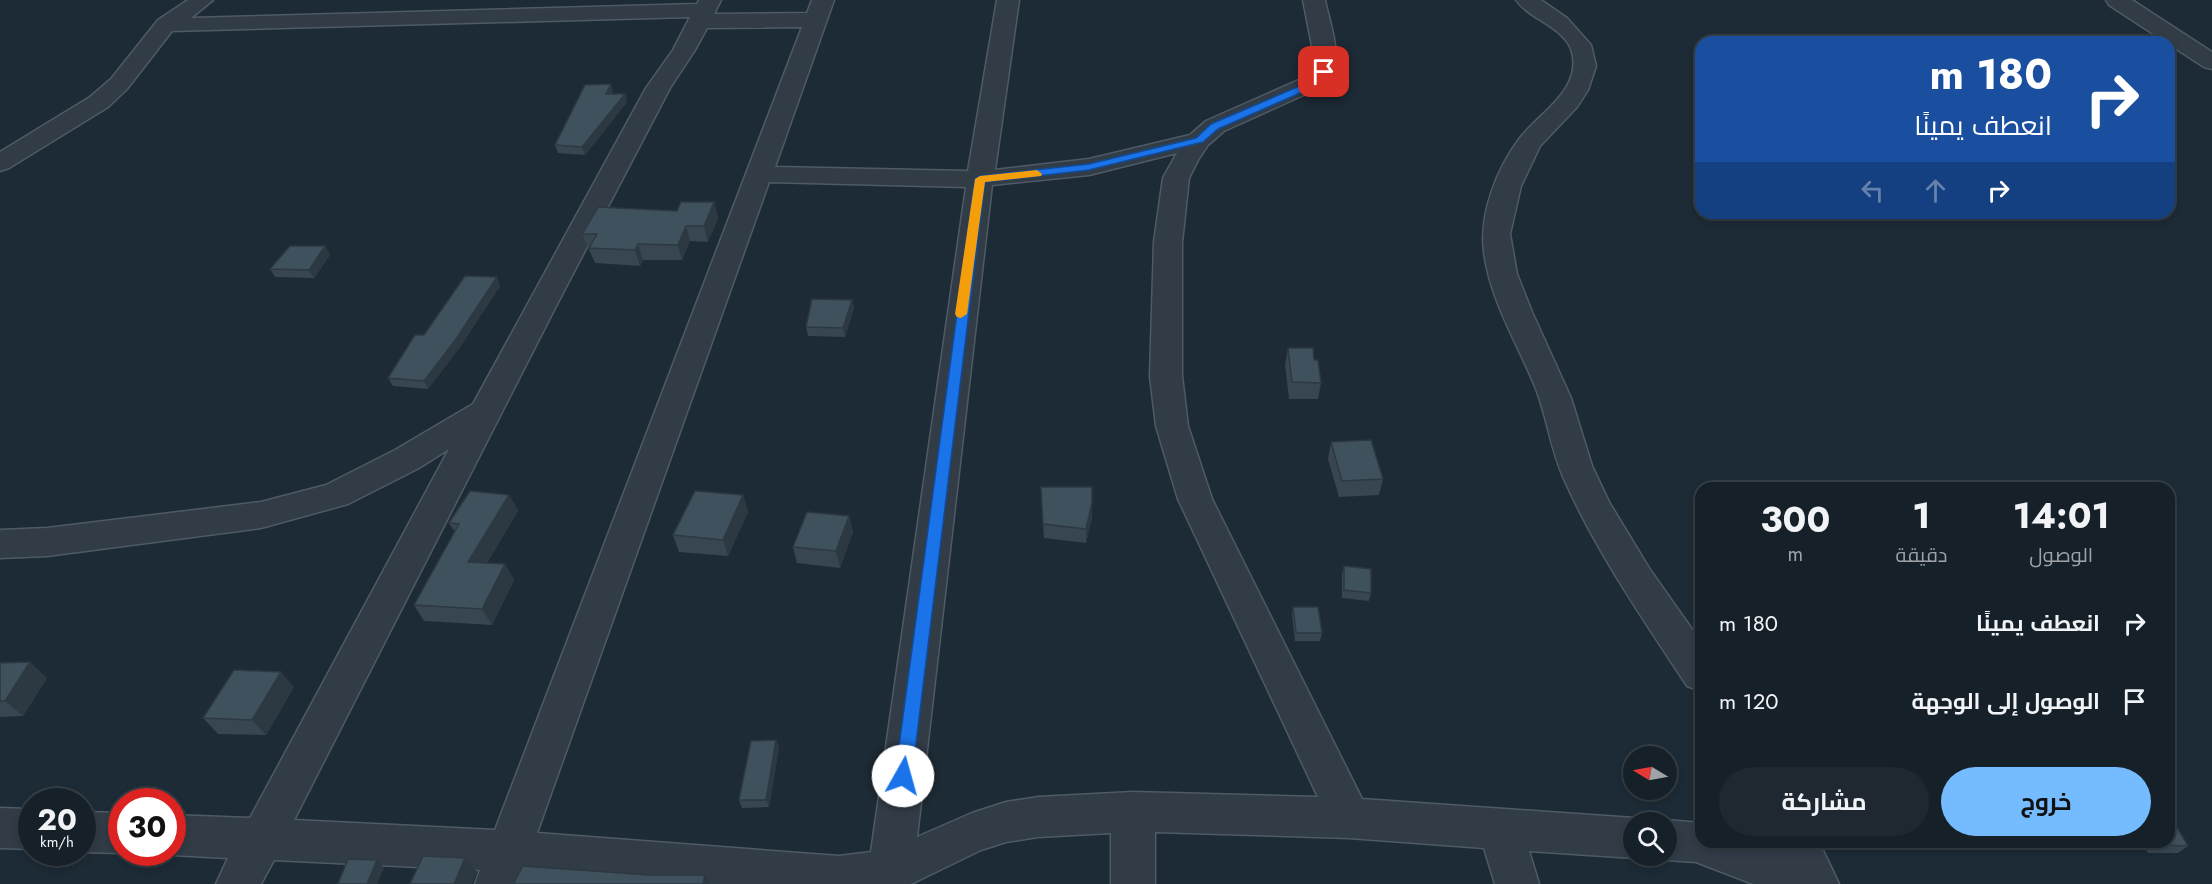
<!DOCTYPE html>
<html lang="ar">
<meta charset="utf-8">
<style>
:root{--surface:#162028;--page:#1f2830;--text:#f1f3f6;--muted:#9ea3a8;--line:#353e45;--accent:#75bbff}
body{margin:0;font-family:Jost,Cairo,sans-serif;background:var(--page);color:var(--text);direction:rtl;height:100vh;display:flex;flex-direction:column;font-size:22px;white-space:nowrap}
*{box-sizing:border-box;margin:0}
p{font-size:20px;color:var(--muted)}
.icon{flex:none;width:33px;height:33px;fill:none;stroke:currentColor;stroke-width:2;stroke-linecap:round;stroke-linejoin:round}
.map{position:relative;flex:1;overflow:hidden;direction:ltr}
.panel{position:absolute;left:1695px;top:482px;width:480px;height:366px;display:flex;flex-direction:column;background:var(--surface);border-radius:18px;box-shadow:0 3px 9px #0003,0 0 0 2px var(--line);direction:rtl}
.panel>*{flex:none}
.guide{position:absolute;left:1695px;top:36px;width:480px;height:183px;border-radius:18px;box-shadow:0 3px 9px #0003,0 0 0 2px var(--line);direction:rtl;background:#1a4fa0;color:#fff;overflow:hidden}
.needle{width:39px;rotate:280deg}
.buttons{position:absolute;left:1623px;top:746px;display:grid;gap:12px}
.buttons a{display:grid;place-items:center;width:54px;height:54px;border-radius:50%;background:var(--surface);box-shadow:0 3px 9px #0003,0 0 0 2px var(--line);font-size:30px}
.speed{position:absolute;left:18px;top:788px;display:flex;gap:12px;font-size:30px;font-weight:700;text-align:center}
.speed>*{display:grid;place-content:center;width:78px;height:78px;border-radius:50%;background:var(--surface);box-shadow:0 3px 9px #0003,0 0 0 2px var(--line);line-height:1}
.speed small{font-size:15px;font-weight:400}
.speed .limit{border:9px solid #d22;background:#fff;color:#111}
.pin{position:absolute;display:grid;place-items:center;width:51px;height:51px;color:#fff;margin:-26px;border-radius:12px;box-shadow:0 3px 9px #0006}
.me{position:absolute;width:66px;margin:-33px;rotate:7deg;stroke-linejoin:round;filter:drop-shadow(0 0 4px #0008)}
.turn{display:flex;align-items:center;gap:21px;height:126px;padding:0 24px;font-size:27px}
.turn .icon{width:78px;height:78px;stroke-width:2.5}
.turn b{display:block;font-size:42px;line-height:51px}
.lanes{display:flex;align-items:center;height:57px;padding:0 24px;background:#0003;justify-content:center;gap:30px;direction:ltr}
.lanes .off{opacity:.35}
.eta{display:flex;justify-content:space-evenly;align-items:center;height:102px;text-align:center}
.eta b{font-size:36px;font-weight:700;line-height:42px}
.button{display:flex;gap:12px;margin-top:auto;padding:12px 24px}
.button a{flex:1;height:69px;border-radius:36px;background:var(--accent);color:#111;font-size:24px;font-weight:700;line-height:69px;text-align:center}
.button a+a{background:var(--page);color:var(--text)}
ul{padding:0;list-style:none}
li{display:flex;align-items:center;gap:18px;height:78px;padding:0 24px}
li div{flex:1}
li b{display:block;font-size:22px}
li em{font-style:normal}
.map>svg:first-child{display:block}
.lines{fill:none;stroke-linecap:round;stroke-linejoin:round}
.minor-casing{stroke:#4e5a65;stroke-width:3}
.minor{fill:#313c47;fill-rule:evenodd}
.wall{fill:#374651}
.shaded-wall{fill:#2d3942}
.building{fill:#40515e;stroke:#2d3942;stroke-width:1.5}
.route{fill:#1a73e8;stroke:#114b97;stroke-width:1.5}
.slow{fill:#f59e0b}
</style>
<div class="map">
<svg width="2212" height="884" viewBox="0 0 2212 884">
<rect width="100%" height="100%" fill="#1d2b36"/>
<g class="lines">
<!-- minor casing -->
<g class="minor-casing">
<g id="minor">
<path d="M188,0H213L191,18L697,4L699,0H721L714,14L807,13L812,0H834L775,167L968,171L997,0H1019L995,170L1089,159L1190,135L1206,121L1310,75L1313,51L1303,0H1325C1330,26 1345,60 1328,84L1224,131L1208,145L1198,160L1189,178L1182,242V376L1188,426L1212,499L1362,799L1634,818L1645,822H1634V855H1643L1634,858L1529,851L1539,884H1495L1484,848L1349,838L1155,832V884H1111V833L1038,837L1006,842L981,850L911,884H656L523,874L519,884H475L480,870L274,860L261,884H216L228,858L172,855L163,852H172V815L250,818L449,449L419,468L348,504L261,528L47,556L0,558V530L47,528L261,502L326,485L395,450L473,404L646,88L673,50L690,17L172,31L127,89L108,107L9,168L0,171V152L90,97L111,79L158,20ZM802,27L495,830L294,820L554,310L670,88L695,50L707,28ZM1177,153L1163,178L1154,242L1150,376L1156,426L1178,499L1318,797L1133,792L1038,797L1006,802L972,813L917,837L992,185L1089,175ZM769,182L966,187L871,852L839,856L537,833Z"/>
<path d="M1516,0H1541L1567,18L1591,45L1596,66L1588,90L1577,107L1540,146L1521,186L1510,234L1517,274L1532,312L1571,398L1592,466L1609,502L1649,568L1701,642V691L1687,686C1643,619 1597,553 1564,479C1550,448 1547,415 1534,384C1516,341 1490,299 1484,252C1479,214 1497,168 1520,138C1539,113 1582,90 1572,52C1565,27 1530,20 1516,0Z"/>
<polygon points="2106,0 2132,0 2212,52 2212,69 2204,67 2109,5"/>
<polygon points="0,808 32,809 32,849 0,848"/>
<polygon points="82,812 122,813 122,852 125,852 122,853 81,852"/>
<polygon points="1666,820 1701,823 1701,842 1756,842 1778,850 1775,842 1819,842 1839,884 1753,884 1696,862 1666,860 1652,855 1666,855 1666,822 1660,822"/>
</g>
</g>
<!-- minor -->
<use href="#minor" class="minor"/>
</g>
<!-- wall -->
<g class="wall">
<polygon points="613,92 612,94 625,94 627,102 585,155 558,153 555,145"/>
<polygon points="714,202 718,218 708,242 690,241 682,260 643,260 640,266 595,263 582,234"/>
<polygon points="325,246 330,255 314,278 275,277 270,269"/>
<polygon points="500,286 460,347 428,389 393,386 388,378 424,335"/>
<polygon points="854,308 845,337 808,336 806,327"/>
<polygon points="1288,348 1314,360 1321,383 1318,399 1289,399 1285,365"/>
<polygon points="1331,442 1383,479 1379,495 1339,497 1328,459"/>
<polygon points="1041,487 1092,518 1086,543 1044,538"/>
<polygon points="509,495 518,511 487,563 505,564 514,580 492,625 424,621 414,605 455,532 449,523"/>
<polygon points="743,495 748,512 728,556 679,552 673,535"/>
<polygon points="849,516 853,532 840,568 797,563 793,547"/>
<polygon points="1344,566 1371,593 1369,601 1342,598 1342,574"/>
<polygon points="1293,607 1322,633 1320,641 1295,641 1292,615"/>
<polygon points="0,663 47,678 23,716 0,717"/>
<polygon points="294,687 266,735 218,734 203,718"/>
<polygon points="776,740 779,748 769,807 742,808 739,800"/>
<polygon points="2142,842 2169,842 2188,846 2178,853 2148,853"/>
</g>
<!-- shaded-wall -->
<g class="shaded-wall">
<polygon points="611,84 613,92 609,102 606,94"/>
<polygon points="625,94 627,102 585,155 582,147"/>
<polygon points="714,202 718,218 708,242 704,226"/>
<polygon points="686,226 690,241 682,260 678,245"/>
<polygon points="638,244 643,260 640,266 635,250"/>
<polygon points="325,246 330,255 314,278 309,270"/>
<polygon points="497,277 500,286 460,347 428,389 424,381"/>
<polygon points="852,300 854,308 845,337 843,328"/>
<polygon points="509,495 518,511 478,578 468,562"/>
<polygon points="743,495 748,512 728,556 723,540"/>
<polygon points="1092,503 1092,518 1086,543 1086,529"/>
<polygon points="849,516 853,532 840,568 836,551"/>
<polygon points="505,564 514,580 492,625 482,609"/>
<polygon points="30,662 47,678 23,716 5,701"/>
<polygon points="281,672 294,687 266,735 252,720"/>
<polygon points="776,740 779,748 769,807 766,800"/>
<polygon points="465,858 477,872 472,884 454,884"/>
<polygon points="377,860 384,868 377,884 367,884"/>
<polygon points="705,875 710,884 703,884"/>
</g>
<!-- building -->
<g class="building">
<polygon points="611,84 606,94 625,94 582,147 555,145 585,85"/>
<polygon points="681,202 714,202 704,226 686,226 678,245 638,244 635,250 589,248 597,234 582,234 598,207 677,211"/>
<polygon points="290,246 325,246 309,270 270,269"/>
<polygon points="465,276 497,277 456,339 424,381 388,378 415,335 424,335"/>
<polygon points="812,299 852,300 843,328 806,327"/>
<polygon points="1288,348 1313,348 1314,360 1318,360 1321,383 1292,382"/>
<polygon points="1371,440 1383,479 1342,481 1331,442"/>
<polygon points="1041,487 1092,487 1092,503 1086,529 1043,524"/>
<polygon points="470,491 509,495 468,562 505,564 482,609 414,605 459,524 449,523"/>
<polygon points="695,491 743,495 723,540 673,535"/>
<polygon points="807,512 849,516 836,551 793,547"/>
<polygon points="1344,566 1371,569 1371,593 1344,590"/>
<polygon points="1293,607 1318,607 1322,633 1296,633"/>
<polygon points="30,662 5,701 0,701 0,663"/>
<polygon points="234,670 281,672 252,720 203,718"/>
<polygon points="776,740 766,800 739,800 751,741"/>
<polygon points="2169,822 2174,822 2188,846 2158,845 2156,842 2169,842"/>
<polygon points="423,856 465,858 454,884 410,884"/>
<polygon points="348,859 377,860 367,884 338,884"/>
<polygon points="523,866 649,875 705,875 703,884 513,884"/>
</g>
<!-- route -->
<polygon class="route" points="1321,69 1329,72 1323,81 1316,86 1218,129 1203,142 1089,170 985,182 912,776 909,781 903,784 897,781 895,776 975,179 980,176 1089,164 1196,138 1211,124 1309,82 1316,78"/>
<!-- slow -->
<polygon class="slow" points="1037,170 1042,174 1041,176 985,182 967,314 961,318 957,317 955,314 975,179 980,176"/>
</svg>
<div class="buttons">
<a><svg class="needle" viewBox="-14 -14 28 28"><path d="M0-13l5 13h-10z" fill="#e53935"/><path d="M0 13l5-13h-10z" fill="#9ea3a8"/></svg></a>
<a><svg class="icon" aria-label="search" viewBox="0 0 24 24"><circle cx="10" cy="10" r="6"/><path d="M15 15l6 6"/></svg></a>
</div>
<div class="speed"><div>20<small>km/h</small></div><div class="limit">30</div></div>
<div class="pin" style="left:1324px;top:72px;background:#d93025"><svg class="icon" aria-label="arrive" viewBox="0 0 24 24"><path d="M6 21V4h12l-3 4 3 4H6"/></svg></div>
<svg class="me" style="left:903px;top:776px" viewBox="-20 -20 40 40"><circle r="19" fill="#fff"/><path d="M0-13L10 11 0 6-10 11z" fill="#1a73e8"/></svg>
<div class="guide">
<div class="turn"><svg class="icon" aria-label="right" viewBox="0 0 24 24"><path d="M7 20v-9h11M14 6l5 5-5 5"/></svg><div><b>180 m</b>انعطف يمينًا</div></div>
<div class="lanes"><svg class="icon off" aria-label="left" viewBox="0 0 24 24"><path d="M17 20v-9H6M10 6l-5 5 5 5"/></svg><svg class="icon off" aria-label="ahead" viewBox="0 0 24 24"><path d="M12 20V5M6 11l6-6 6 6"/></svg><svg class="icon" aria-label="right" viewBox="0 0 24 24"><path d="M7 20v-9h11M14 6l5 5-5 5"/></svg></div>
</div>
<section class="panel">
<div class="eta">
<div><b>14:01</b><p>الوصول</p></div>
<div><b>1</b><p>دقيقة</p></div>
<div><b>300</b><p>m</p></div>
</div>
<ul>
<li><svg class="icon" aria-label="right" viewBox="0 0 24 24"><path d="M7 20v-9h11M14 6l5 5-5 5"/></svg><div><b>انعطف يمينًا</b></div><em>180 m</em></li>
<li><svg class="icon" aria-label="arrive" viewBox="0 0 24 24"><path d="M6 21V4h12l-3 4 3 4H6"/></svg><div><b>الوصول إلى الوجهة</b></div><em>120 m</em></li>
</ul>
<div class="button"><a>خروج</a><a>مشاركة</a></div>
</section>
</div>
